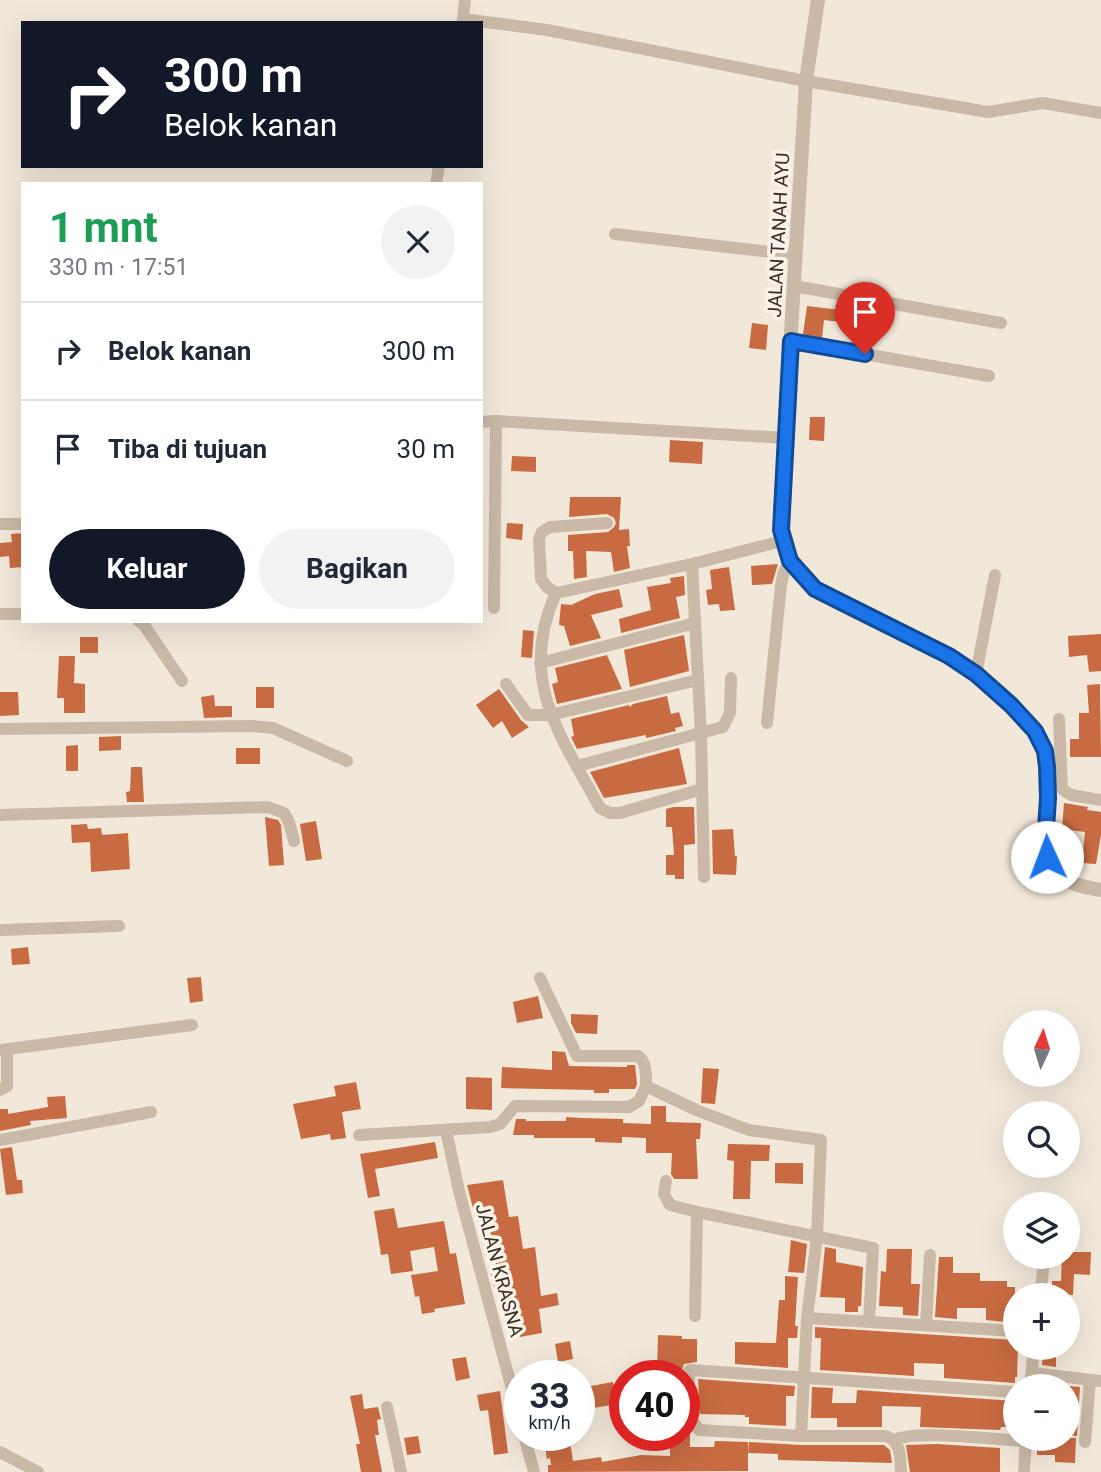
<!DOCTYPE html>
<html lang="id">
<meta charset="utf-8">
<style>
:root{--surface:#fff;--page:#f2f2f3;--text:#1f2937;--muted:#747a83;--line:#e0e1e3;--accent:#111827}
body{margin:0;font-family:Roboto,sans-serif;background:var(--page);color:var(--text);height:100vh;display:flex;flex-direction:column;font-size:26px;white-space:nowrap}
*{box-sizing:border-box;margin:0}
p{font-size:23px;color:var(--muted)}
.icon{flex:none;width:38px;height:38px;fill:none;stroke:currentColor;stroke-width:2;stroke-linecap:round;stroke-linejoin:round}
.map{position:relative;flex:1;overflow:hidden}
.side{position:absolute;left:21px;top:182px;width:462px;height:441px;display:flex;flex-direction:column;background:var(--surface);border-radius:0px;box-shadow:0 7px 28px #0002}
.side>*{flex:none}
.banner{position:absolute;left:21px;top:21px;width:462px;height:147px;border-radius:0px;box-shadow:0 7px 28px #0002;background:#111827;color:#fff;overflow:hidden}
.needle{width:46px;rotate:4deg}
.buttons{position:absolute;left:1003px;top:1010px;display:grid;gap:14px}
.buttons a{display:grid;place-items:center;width:77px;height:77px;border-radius:50%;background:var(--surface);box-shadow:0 7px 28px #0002;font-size:35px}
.speed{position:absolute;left:504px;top:1360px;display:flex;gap:14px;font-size:35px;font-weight:700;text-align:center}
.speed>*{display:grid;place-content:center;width:91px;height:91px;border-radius:50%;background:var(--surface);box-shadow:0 7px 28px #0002;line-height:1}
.speed small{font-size:18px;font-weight:400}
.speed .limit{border:10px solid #d22;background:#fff;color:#111}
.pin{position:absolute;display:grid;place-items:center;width:60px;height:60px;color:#fff;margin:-72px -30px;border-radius:50% 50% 50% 0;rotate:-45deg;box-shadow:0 0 7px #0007}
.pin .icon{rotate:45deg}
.me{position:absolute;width:77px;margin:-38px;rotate:358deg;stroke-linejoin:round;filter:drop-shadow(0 0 5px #0008)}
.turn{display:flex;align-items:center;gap:24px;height:147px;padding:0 28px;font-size:32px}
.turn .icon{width:91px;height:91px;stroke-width:2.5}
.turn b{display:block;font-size:49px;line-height:60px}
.round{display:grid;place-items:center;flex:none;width:74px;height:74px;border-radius:37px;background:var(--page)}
.overview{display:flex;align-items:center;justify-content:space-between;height:119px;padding:0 28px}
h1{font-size:42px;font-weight:700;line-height:52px;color:#1e9e55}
.cta{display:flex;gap:14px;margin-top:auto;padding:14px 28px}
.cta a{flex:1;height:80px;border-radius:42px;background:var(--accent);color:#fff;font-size:28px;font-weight:700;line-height:80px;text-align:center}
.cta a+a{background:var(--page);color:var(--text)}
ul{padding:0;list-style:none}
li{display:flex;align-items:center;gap:21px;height:98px;padding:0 28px;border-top:2px solid var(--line)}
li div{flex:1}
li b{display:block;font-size:26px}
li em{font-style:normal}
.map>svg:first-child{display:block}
.building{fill:#c86b42}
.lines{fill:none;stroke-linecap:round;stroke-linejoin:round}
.minor{stroke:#cab9a6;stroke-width:12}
.tertiary{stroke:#cab9a6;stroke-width:14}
.route-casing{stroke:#114b97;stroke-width:18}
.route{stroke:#1a73e8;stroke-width:12}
.labels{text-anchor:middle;stroke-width:7;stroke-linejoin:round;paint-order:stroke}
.street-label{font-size:19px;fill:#362d27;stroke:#faf2e7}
</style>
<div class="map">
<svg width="1101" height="1472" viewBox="0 0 1101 1472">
<rect width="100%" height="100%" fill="#f2e8da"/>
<!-- building -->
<g class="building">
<polygon points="807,306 841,310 840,322 824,320 822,338 803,334"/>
<polygon points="752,323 768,325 766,350 749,348"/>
<polygon points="810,417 825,417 824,441 809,440"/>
<polygon points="670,440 703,442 702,464 669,462"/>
<polygon points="512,456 536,457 536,472 511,471"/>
<polygon points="570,497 621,497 619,530 629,529 630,546 627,546 630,568 614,572 611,552 586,551 587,577 574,579 573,551 568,551 568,535 608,532 614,527 616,523 614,518 607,514 569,517"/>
<polygon points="507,523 523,524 522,540 506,538"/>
<polygon points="23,533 23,567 10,568 9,556 0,557 0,543 12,542 11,534"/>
<polygon points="778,564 772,584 752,585 751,566"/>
<polygon points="729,567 735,610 720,611 719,604 708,605 706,590 712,589 710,570"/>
<polygon points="684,576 685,595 676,597 680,618 621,633 619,619 651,610 647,587 671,583 670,578"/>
<polygon points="619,589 623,607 591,615 601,638 570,646 564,626 559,625 561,604 571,605 595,594"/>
<polygon points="523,630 534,631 532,658 521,657"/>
<polygon points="1101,634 1101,671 1089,672 1087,655 1069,657 1068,636"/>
<polygon points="684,635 689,671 630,687 624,650"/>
<rect x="80" y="637" width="18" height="16"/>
<polygon points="607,655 622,689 557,704 552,684 558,682 555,668"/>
<polygon points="59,656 75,656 74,683 85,684 85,713 64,713 64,698 57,698"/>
<polygon points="1100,684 1101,757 1070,757 1070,739 1079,739 1079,713 1089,713 1087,685"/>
<rect x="256" y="687" width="18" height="21"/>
<polygon points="499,689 521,720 529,727 512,738 502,721 493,728 476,705"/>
<polygon points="0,692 18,692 19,715 0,716"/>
<polygon points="214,695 215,706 232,706 232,717 204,718 201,697"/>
<polygon points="667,696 671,714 679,712 683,726 675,728 676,731 646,738 646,735 577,749 571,737 574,736 571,719 629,705 630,707 633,704"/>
<polygon points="121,736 121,750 99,751 99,737"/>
<polygon points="78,745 78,771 66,771 66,746"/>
<rect x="236" y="748" width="24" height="16"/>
<polygon points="679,748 687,784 604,798 590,772"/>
<polygon points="131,767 142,767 144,802 127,802 126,792 130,791"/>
<polygon points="1064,803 1088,807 1087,810 1101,812 1101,835 1096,864 1082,863 1085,832 1062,829"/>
<polygon points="673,807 694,807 695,844 684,845 684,879 675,879 675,875 666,875 666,855 674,855 672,827 666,827 666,809"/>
<polygon points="265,817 278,820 281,825 284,865 269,866"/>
<polygon points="316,821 322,859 306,861 300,824"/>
<polygon points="87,824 88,829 101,828 102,835 128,833 130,869 91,872 90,842 72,843 71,825"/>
<polygon points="733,829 735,856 737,856 736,875 713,874 712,830"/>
<polygon points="28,947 30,964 12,965 11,949"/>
<polygon points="201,977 203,1001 190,1003 187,978"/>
<polygon points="538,996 543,1018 517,1023 513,1002"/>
<polygon points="571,1014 598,1015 597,1034 576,1033 571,1023"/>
<polygon points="552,1051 565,1052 569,1066 627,1067 627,1065 635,1065 637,1084 635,1089 609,1089 609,1093 594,1093 594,1090 501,1088 502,1067 552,1070"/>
<polygon points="703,1068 719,1069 715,1104 701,1103"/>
<polygon points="466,1077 492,1078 492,1110 466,1109"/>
<polygon points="356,1082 361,1109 342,1112 346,1138 331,1140 330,1134 301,1139 293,1104 336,1096 334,1086"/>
<polygon points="65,1096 67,1118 30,1121 31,1125 0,1131 0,1109 8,1109 8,1114 48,1107 47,1097"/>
<polygon points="651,1106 666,1106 666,1122 701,1123 700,1139 696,1139 698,1179 674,1179 671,1174 672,1153 646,1153 646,1138 622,1137 622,1143 595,1142 595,1138 534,1138 534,1135 513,1135 516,1119 526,1119 526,1121 566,1121 566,1117 582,1118 623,1119 623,1123 651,1124"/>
<polygon points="435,1142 438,1158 375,1169 380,1196 368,1198 360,1154"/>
<polygon points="728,1144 770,1145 769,1161 751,1161 750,1199 733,1199 734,1161 727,1160"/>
<polygon points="12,1147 17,1180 22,1180 23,1193 6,1195 0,1149"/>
<polygon points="775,1163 803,1163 803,1184 775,1183"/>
<polygon points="503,1180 509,1217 518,1216 523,1249 535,1247 541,1296 557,1293 559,1305 539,1309 542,1333 520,1337 510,1292 496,1295 489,1267 496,1265 487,1210 474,1212 467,1185"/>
<polygon points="394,1208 398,1228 444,1221 450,1254 456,1253 465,1304 434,1309 435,1312 422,1314 419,1296 415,1297 411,1275 438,1271 434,1247 410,1251 413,1271 391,1274 388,1254 381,1255 374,1211"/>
<polygon points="791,1240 807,1244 804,1273 788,1272"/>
<polygon points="825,1247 836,1249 836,1262 863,1267 861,1306 858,1306 858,1312 845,1312 845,1298 820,1297"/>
<polygon points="887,1249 912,1249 911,1284 920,1284 918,1316 903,1315 903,1307 879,1306 881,1271 886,1272"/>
<polygon points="1068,1252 1091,1252 1090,1275 1074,1274 1073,1295 1052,1295 1052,1281 1061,1281 1062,1256 1068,1256"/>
<polygon points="939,1257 953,1257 953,1273 980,1273 980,1281 1007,1281 1007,1287 1015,1287 1015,1308 1005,1308 1005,1322 986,1320 986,1308 957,1308 957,1319 935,1317"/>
<polygon points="785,1276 798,1277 795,1326 798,1326 797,1338 788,1338 788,1368 735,1364 735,1342 776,1343 779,1300 785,1300"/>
<polygon points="815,1327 1015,1340 1015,1348 1018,1348 1017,1377 1015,1377 1015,1383 944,1378 944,1364 914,1363 914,1376 820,1370 821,1338 815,1338"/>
<polygon points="658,1335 682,1336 682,1339 697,1339 697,1362 684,1364 680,1376 657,1376"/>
<polygon points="570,1341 573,1359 558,1362 555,1344"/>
<polygon points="1043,1348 1056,1348 1056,1367 1042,1365"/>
<polygon points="466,1357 470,1378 456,1381 452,1359"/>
<polygon points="698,1379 795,1386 794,1396 786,1396 786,1426 749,1424 749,1417 745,1417 745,1415 700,1414"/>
<polygon points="613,1382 617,1404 594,1408 591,1386"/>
<polygon points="1068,1386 1080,1387 1077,1436 1068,1435"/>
<polygon points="812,1387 833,1388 832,1403 856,1403 857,1390 1015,1401 1015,1409 1011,1409 1010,1427 1001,1427 1000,1430 920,1427 921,1407 882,1406 882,1427 837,1427 837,1418 811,1418"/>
<polygon points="500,1391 508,1453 494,1455 488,1410 480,1411 477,1395"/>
<polygon points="362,1394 364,1409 378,1407 381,1419 377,1420 379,1435 375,1435 382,1472 361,1472 356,1444 360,1444 350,1396"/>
<polygon points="551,1435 569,1435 573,1461 601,1457 602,1462 641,1455 670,1456 670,1435 690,1435 690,1447 714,1447 715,1441 748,1442 748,1471 548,1472 548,1465 551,1465 550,1458 547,1459 543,1436"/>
<polygon points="418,1436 421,1453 407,1455 404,1438"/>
<polygon points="1056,1438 1076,1438 1075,1463 1055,1462 1055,1455 1037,1455 1037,1441 1056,1441"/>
<polygon points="749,1442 801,1445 884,1445 890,1450 892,1463 778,1460 778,1454 748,1453"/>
<polygon points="937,1444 1000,1448 1000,1472 910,1472 906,1445"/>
</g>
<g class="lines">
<!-- minor -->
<g class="minor">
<polyline points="463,19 465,0"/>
<polyline points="462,23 463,19 547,30 806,81 988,112 1043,103 1101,113"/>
<polyline points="436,184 439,166"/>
<polyline points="615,234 796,255"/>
<polyline points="794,286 1001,323"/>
<polyline points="791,341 989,376"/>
<polyline points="481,422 496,421 786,438"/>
<polyline points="0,524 23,524"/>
<polyline points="692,564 701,735 704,877"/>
<polyline points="556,593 547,587 541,579 539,539 542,532 550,527 607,523"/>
<polyline points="494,608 496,421"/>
<polyline points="0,614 23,614"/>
<polyline points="139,621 144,625 182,681"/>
<polyline points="540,663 695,623"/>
<polyline points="976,674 995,575"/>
<polyline points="506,684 528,715 550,715 698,680"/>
<polyline points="1059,719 1062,789 1071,795 1101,800"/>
<polyline points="767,723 781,585 784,572 790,561"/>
<polyline points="0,729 252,726 273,728 347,761"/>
<polyline points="577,766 723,727 730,713 731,678"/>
<path d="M702,789L620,813H610L600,808C560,735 517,679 556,593L692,564L782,541"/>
<polyline points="0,815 268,807 284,813 289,822 294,841"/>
<polyline points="0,930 119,926"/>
<path d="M540,978L577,1056H638C647,1062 646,1076 646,1086L696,1110L749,1130L821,1140L817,1237L807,1318"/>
<polyline points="0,1050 192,1025"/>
<polyline points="0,1090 7,1086 7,1050"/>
<polyline points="446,1130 459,1191 520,1419"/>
<polyline points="359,1135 490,1127 500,1124 515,1106 629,1107 639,1101 646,1086"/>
<polyline points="0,1140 151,1112"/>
<polyline points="666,1181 664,1194 670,1205 697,1212 873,1248 869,1321"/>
<polyline points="1040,1295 1045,1256"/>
<polyline points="695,1316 697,1212"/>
<polyline points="926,1324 930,1255"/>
<polyline points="1032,1373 1101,1381"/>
<polyline points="1030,1386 1034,1348"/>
<polyline points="387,1407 401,1472"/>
<polyline points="524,1435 534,1472"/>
<polyline points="801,1436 807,1318 1015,1331"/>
<path d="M894,1440C915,1429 998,1440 1026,1441"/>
<polyline points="1085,1442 1090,1380"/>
<polyline points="0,1452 38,1472"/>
<path d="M901,1472C900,1458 902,1442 886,1436H801L699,1430L689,1416V1371L690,1370L1015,1392"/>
<polyline points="1024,1472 1026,1438"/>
</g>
<!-- tertiary -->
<path class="tertiary" d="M818,0L806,81L782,483C781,509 776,539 790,562C816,606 905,629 949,656C971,669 990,685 1008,702C1022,715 1037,730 1043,748C1049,764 1049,785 1048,801C1046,825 1038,860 1061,877C1072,885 1088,888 1101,890"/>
</g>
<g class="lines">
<!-- route casing -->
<g class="route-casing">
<polyline id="route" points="865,354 791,341 781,530 790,561 815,589 949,656 976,674 1011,705 1035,731 1045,751 1047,767 1048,798 1045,844 1047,857"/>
</g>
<!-- route -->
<use href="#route" class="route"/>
</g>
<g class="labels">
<!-- street labels -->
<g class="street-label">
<text transform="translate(778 235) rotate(-87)" y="7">JALAN TANAH AYU</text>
<text transform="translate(500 1270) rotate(75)" y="7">JALAN KRASNA</text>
</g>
</g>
</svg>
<div class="buttons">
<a><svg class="needle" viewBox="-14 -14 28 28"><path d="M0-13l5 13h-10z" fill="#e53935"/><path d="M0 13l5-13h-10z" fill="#747a83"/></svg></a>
<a><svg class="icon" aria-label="search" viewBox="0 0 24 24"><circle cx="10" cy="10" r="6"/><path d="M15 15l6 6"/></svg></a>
<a><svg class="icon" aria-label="layers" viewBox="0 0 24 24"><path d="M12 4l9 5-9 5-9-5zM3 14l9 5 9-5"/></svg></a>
<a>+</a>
<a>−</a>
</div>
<div class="speed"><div>33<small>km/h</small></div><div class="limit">40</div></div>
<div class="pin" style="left:865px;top:354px;background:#d93025"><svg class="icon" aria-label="arrive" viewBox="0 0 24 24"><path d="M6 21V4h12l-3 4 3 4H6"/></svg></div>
<svg class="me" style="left:1047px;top:857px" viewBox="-20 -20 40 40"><circle r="19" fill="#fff"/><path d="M0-13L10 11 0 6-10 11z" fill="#1a73e8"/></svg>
<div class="banner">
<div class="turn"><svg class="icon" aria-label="right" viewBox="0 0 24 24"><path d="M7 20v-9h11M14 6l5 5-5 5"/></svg><div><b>300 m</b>Belok kanan</div></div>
</div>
<section class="side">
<div class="overview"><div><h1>1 mnt</h1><p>330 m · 17:51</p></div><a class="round"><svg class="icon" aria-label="close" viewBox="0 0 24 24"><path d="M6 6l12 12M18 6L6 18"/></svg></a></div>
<ul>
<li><svg class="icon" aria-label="right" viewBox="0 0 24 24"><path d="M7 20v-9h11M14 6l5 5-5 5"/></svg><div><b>Belok kanan</b></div><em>300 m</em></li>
<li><svg class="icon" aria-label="arrive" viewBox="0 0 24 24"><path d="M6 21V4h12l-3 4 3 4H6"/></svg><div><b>Tiba di tujuan</b></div><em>30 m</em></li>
</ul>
<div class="cta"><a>Keluar</a><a>Bagikan</a></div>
</section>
</div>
